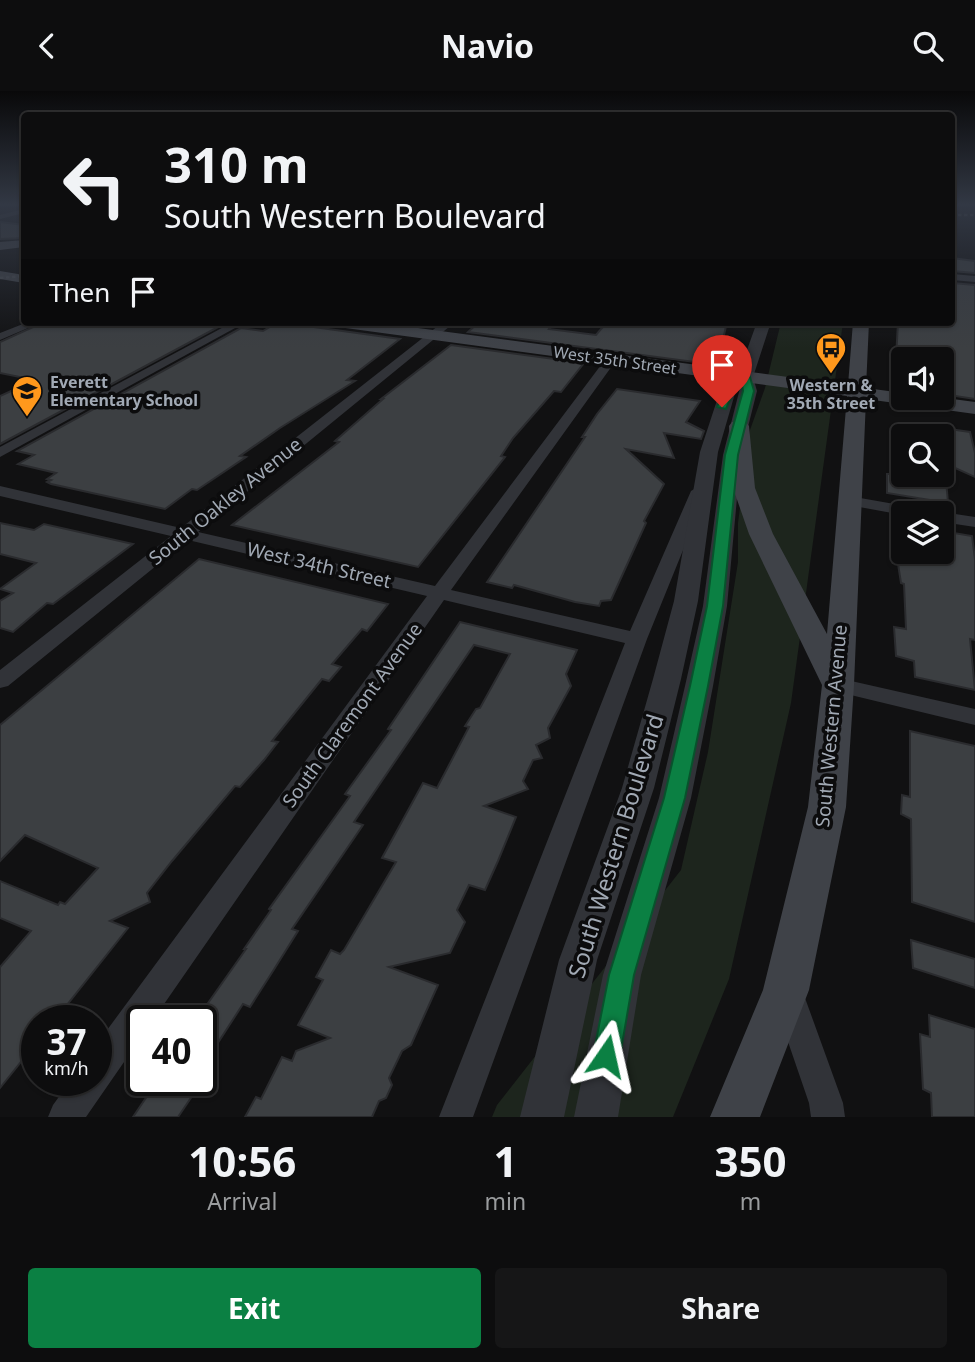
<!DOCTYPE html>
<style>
:root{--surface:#0d0d0e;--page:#161617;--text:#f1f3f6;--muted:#9a9c9e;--line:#2d2d2e;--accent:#0b8043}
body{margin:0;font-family:"Noto Sans",sans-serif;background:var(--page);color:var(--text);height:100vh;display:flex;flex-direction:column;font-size:26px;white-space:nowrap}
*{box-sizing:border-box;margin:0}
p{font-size:23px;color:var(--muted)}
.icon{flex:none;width:38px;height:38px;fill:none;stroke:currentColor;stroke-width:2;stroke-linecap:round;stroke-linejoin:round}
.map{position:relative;height:1026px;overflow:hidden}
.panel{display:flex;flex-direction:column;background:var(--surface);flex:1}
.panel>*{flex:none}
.top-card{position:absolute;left:21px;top:21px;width:934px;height:214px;border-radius:7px;box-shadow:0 2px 5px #0004,0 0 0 2px var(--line);background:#0d0d0e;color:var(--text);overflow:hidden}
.controls{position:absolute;left:891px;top:256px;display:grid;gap:14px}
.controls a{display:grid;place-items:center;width:63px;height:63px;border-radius:7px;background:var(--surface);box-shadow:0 2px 5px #0004,0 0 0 2px var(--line);font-size:35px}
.speed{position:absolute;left:21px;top:914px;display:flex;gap:14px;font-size:35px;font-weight:700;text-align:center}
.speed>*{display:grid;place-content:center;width:91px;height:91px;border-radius:50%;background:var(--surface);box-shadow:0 2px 5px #0004,0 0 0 2px var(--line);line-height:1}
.speed small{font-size:18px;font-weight:400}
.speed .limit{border:4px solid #111;border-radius:10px;background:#fff;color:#111}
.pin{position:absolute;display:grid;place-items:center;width:60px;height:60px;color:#fff;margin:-72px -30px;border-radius:50% 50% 50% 0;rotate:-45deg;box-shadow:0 0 7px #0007}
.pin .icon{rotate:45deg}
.me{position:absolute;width:77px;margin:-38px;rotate:11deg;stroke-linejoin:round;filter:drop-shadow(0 0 5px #0008)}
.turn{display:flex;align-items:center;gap:24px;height:147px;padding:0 28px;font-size:32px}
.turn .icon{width:91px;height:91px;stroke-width:2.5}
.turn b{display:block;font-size:49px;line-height:60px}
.then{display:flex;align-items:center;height:66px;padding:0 28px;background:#0003;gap:14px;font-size:26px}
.eta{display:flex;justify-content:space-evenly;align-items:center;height:119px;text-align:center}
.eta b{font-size:42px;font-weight:700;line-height:49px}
.button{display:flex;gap:14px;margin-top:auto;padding:14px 28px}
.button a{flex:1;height:80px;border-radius:7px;background:var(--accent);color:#fff;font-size:28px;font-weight:700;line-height:80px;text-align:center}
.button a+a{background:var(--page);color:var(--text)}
header{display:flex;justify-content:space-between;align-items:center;height:91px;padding:0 28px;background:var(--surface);font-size:32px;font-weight:700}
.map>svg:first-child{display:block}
.green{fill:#1d251d}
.building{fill:#3c3f42;stroke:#2a2b2e;stroke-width:2}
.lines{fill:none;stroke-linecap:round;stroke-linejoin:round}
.minor{fill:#313338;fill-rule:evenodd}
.tertiary{fill:#313338;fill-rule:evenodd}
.secondary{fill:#3f4248;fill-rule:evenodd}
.rail{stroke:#484b51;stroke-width:2.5;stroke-dasharray:3.5 2.5;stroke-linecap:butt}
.route{fill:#0b8043;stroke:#07532c;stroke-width:2}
.labels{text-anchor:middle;stroke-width:7;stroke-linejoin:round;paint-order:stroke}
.far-street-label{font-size:16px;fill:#a1a9b4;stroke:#0c0c0d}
.far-poi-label{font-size:16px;font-weight:bold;fill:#a1a9b4;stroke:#0c0c0d;text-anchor:start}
.street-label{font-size:19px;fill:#a1a9b4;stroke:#0c0c0d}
.near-street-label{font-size:23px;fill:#a1a9b4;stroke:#0c0c0d}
</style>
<header><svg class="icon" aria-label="back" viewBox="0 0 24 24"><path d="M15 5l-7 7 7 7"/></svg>Navio<svg class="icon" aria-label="search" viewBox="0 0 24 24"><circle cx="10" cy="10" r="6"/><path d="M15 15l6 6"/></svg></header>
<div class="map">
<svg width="975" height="1026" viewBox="0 0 975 1026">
<rect width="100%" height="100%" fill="#111112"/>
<!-- green -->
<polygon class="green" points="781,231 843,231 791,612 729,888 673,1026 492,1026 497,1014 681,779 708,661 738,471 738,432 750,339 765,297"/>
<!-- building -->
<g class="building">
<polygon points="0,131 24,134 24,147 0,148"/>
<polygon points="952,167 975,170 975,182 952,180"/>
<polygon points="952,192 975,194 975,308 942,303 942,268 896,268 898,231 952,235"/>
<polygon points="44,231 204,231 222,234 0,353 0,305 35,289 0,282 0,251"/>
<polygon points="278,231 400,248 347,289 355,290 280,337 240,365 246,366 197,399 192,398 165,418 51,393 47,391 51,389 47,388 56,382 18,373 34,364 17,360 241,237 263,240"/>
<polygon points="479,231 555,231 549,238 596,244 607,231 727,231 717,274 468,241"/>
<polygon points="451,254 584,272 561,301 554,300 513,347 501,365 505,366 418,476 232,434 339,351 335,350 383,308 381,308"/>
<polygon points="617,298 700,310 686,331 704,340 701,348 664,342 674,367 626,358 664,393 644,430 646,432 611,509 601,510 599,515 575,511 514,494 512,497 487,491 585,346 582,346 597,323"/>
<polygon points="942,337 970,341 975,362 975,386 942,371"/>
<polygon points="887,383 916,383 946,388 948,412 887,402"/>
<polygon points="0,432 34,439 44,433 133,453 53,513 47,512 13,541 0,537 0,510 13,502 0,498 36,472 0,463"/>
<polygon points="942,440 972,445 975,468 975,549 970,548 975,599 915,586 914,570 896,565 894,536 906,538 904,493 901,492 896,460 942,460"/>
<polygon points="199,468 388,513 367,540 362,538 332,573 341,576 329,590 322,588 272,650 278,651 264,669 240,696 235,695 172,770 147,802 150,811 110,830 128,837 55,929 37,929 37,951 0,997 0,876 31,840 0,827 0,790 58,814 60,811 65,813 98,777 25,744 0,770 0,634"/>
<polygon points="460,531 577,559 566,583 571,595 548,637 550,647 536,654 542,667 533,669 523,690 528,698 484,715 516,726 498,770 485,799 469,794 457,819 465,831 450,862 389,876 438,894 411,954 402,960 389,987 392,994 386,1007 379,1010 372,1026 245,1026 256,1006 261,1008 282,966 292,970 296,960 330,947 298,934 323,889 316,886 331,859 340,863 344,859 396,771 382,767 423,692 437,697 469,636 465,635 476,618 480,617 510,563 474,554 354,731 363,734 292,838 298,840 273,880 250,916 243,913 201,978 201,922 246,858 244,858 271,819 269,818 350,705 345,703 391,639 388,638"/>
<polygon points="910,640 975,655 975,831 912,811 911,728 901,723 902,704 910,706"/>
<polygon points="911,849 975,868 975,897 913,877"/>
<polygon points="929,924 975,938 975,1026 932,1026 931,1002 923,998 920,943 930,946"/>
<polygon points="158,989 203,989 178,1026 133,1026"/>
</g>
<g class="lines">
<!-- minor -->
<g class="minor">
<polygon points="24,118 24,122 0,128 0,124"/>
<polygon points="952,183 975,185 975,191 952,189"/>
<polygon points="28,231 42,231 0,249 0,242"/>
<polygon points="233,231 246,231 0,366 0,356"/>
<polygon points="443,231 455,231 198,441 435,495 607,266 611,264 617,268 451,499 630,540 691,400 699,395 707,400 647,548 473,1026 439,1026 625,552 444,509 153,929 142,929 142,945 86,1026 48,1026 53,1014 71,989 96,989 96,954 427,505 188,449 8,595 0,597 0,579 171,445 0,405 0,395 181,437"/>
<polygon points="849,405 917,417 925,422 903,422 903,424 843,413 841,410"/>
<polygon points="942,421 975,426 975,436 942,431 942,422 939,422"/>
<polygon points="838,587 975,618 975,634 830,599 827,594 830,589"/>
<polygon points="789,892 800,896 805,907 843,1012 845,1026 811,1026 809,1012 773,907 778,896"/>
</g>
<!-- tertiary -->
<polygon class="tertiary" points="757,231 771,231 753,286 757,300 741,364 727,515 713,595 691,707 641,884 618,1026 574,1026 603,884 659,707 685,595 703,515 723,364 740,297 736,299 718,361 698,510 681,588 654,697 597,869 564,1026 520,1026 559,869 622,697 653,588 674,510 700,361 721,297 738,284"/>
<!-- secondary -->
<g class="secondary">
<polygon points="24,149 24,156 0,159 0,151"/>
<polygon points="0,180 24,184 24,192 0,188"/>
<polygon points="330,231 373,231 848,294 853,231 869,231 866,297 903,302 903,306 938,306 975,311 975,323 866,308 854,594 846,716 809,899 760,1026 710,1026 763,899 808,716 822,594 749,443 733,397 729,335 732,331 746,331 749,335 755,397 773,443 827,543 847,305 338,236"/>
</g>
<!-- rail -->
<g class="rail">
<polyline points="952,124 975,124"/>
<polyline points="0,187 24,185"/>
</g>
</g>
<!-- sky -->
<linearGradient id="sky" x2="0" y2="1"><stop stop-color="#09090a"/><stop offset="0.44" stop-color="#323844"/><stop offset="1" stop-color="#323844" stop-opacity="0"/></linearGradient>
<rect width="975" height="258" fill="url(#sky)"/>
<!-- route -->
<polygon class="route" points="745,283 750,286 754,300 738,364 723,515 708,595 685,707 634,884 620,965 616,975 606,979 597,975 593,965 609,884 664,707 690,595 707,515 725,364 743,300 742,293 734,299 726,318 717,316 726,295"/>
<!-- icons -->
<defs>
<g id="bus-pin" transform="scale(1.575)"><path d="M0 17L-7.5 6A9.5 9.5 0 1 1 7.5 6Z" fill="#ff981c" stroke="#0c0c0d"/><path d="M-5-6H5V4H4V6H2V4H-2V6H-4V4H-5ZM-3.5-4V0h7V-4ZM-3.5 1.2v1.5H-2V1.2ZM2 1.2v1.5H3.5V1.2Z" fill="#111"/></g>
<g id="school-pin" transform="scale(1.575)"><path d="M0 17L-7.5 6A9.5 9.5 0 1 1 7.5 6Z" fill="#ff981c" stroke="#0c0c0d"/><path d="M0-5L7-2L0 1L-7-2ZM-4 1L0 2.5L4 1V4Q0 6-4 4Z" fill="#111"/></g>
</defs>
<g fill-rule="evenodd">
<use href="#bus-pin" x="831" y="257"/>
<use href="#school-pin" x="27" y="300"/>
</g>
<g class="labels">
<!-- far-street labels -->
<g class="far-street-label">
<text transform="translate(615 269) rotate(8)" y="6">West 35th Street</text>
</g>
<!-- far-poi labels -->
<g class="far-poi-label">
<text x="50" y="297">Everett<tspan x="50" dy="18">Elementary School</tspan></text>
<text x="831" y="300" text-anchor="middle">Western &amp;<tspan x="831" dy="18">35th Street</tspan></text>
</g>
<!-- street labels -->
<g class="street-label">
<text transform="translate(225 410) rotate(-39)" y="7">South Oakley Avenue</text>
<text transform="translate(319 474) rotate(13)" y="7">West 34th Street</text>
<text transform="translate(352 624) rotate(-54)" y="7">South Claremont Avenue</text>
<text transform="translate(831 635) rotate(-85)" y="7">South Western Avenue</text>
</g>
<!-- near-street labels -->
<g class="near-street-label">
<text transform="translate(616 755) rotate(-73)" y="8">South Western Boulevard</text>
</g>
</g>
</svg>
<div class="controls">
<a><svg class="icon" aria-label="sound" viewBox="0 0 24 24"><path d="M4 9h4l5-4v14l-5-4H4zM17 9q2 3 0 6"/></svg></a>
<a><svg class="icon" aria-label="search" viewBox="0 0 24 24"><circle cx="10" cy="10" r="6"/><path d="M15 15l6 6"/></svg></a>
<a><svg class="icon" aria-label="layers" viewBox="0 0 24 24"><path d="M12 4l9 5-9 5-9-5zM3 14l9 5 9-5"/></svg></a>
</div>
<div class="speed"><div>37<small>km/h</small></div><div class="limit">40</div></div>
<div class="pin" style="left:722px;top:316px;background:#d93025"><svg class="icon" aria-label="arrive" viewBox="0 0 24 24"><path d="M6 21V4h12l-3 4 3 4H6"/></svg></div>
<svg class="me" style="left:606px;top:965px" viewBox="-20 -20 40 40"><path d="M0-17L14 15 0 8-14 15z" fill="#0b8043" stroke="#fff" stroke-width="4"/></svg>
<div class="top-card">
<div class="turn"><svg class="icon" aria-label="left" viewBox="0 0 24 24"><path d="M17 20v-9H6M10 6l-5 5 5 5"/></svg><div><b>310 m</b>South Western Boulevard</div></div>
<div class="then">Then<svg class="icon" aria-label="arrive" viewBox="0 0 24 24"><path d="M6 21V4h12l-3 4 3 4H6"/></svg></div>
</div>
</div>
<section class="panel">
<div class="eta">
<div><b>10:56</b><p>Arrival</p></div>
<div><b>1</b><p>min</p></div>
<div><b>350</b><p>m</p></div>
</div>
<div class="button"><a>Exit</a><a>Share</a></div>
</section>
